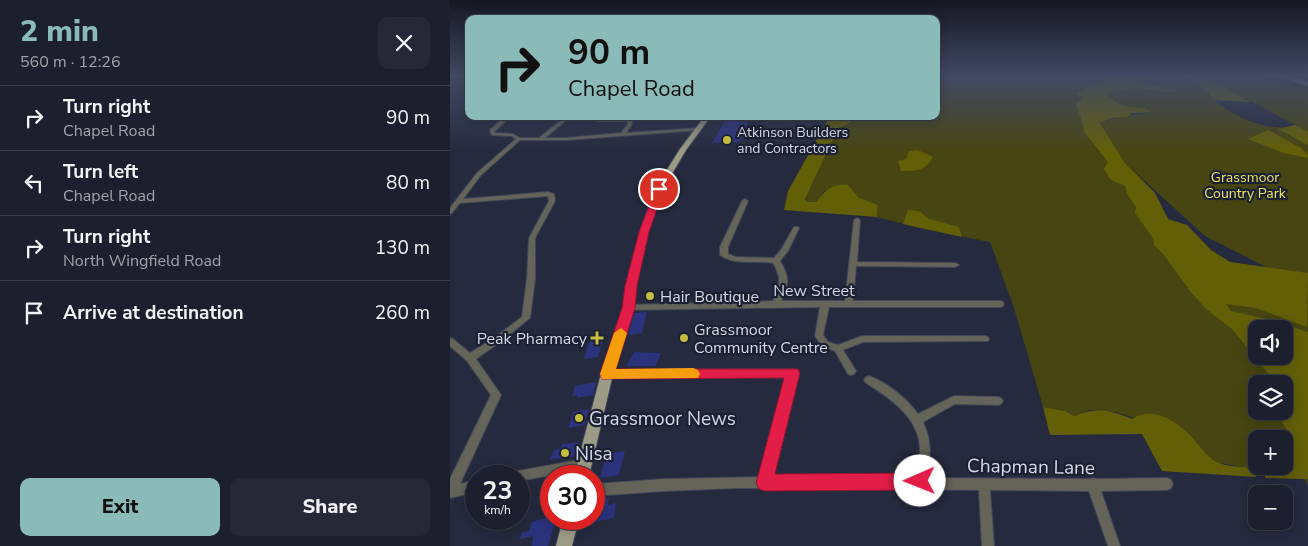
<!DOCTYPE html>
<meta charset="utf-8">
<style>
:root{--surface:#1c202e;--page:#252836;--text:#f1f3f6;--muted:#a0a3aa;--line:#3a3e4a;--accent:#8bbbb9}
body{margin:0;font-family:"Nunito Sans",sans-serif;background:var(--page);color:var(--text);height:100vh;display:flex;flex-direction:column;font-size:19px;white-space:nowrap}
*{box-sizing:border-box;margin:0}
p{font-size:16px;color:var(--muted)}
.icon{flex:none;width:28px;height:28px;fill:none;stroke:currentColor;stroke-width:2;stroke-linecap:round;stroke-linejoin:round}
.map{position:relative;flex:1;overflow:hidden}
.panel{display:flex;flex-direction:column;background:var(--surface);width:450px}
.panel>*{flex:none}
.banner{position:absolute;left:15px;top:15px;width:475px;height:105px;border-radius:10px;box-shadow:0 2px 12px #0003,0 0 0 1px var(--line);background:#8bbbb9;color:#111;overflow:hidden}
.controls{position:absolute;left:798px;top:320px;display:grid;gap:10px}
.controls a{display:grid;place-items:center;width:45px;height:45px;border-radius:10px;background:var(--surface);box-shadow:0 2px 12px #0003,0 0 0 1px var(--line);font-size:25px}
.speed{position:absolute;left:15px;top:465px;display:flex;gap:10px;font-size:25px;font-weight:700;text-align:center}
.speed>*{display:grid;place-content:center;width:65px;height:65px;border-radius:50%;background:var(--surface);box-shadow:0 2px 12px #0003,0 0 0 1px var(--line);line-height:1}
.speed small{font-size:12px;font-weight:400}
.speed .limit{border:8px solid #d22;background:#fff;color:#111}
.pin{position:absolute;display:grid;place-items:center;width:42px;height:42px;color:#fff;margin:-21px;border:2px solid #fff;border-radius:50%;box-shadow:0 1px 5px #0007}
.me{position:absolute;width:55px;margin:-28px;rotate:269deg;stroke-linejoin:round;filter:drop-shadow(0 0 4px #0008)}
.turn{display:flex;align-items:center;gap:18px;height:105px;padding:0 20px;font-size:22px}
.turn .icon{width:65px;height:65px;stroke-width:2.5}
.turn b{display:block;font-size:35px;line-height:42px}
.round{display:grid;place-items:center;flex:none;width:52px;height:52px;border-radius:10px;background:var(--page)}
.headline{display:flex;align-items:center;justify-content:space-between;height:85px;padding:0 20px}
h1{font-size:30px;font-weight:800;line-height:38px;color:var(--accent)}
.cta{display:flex;gap:10px;margin-top:auto;padding:10px 20px}
.cta a{flex:1;height:58px;border-radius:10px;background:var(--accent);color:#111;font-size:20px;font-weight:800;line-height:58px;text-align:center}
.cta a+a{background:var(--page);color:var(--text)}
ul{padding:0;list-style:none}
li{display:flex;align-items:center;gap:15px;height:65px;padding:0 20px;border-top:1px solid var(--line)}
li div{flex:1}
li b{display:block;font-size:19px}
li em{font-style:normal}
main{display:flex;flex:1;min-height:0}
.map>svg:first-child{display:block}
.green{fill:#474512;fill-rule:evenodd}
.forest{fill:#635f07;fill-rule:evenodd}
.lines{fill:none;stroke-linecap:round;stroke-linejoin:round}
.stream{stroke:#0d004b;stroke-width:1}
.building{fill:#2c337d}
.minor-casing{stroke:#424659;stroke-width:2}
.major-casing{stroke:#424659;stroke-width:2}
.minor{fill:#646459;fill-rule:evenodd}
.major{fill:#9c9c86;fill-rule:evenodd}
.route{fill:#e11d48;stroke:#92132f}
.slow{fill:#f59e0b}
.poi-dot{fill:#c2bd3f;stroke:#1c2033;stroke-width:2}
.labels{text-anchor:middle;stroke-width:4.5;stroke-linejoin:round;paint-order:stroke}
.far-poi-label{font-size:14px;fill:#d3d7e4;stroke:#1c2033;text-anchor:start}
.far-park-label{font-size:14px;fill:#e8e35d;stroke:#1c2033}
.street-label{font-size:16px;fill:#d3d7e4;stroke:#1c2033}
.poi-label{font-size:16px;fill:#d3d7e4;stroke:#1c2033;text-anchor:start}
.near-poi-label{font-size:19px;fill:#d3d7e4;stroke:#1c2033;text-anchor:start}
.near-street-label{font-size:19px;fill:#d3d7e4;stroke:#1c2033}
</style>
<main>
<section class="panel">
<div class="headline"><div><h1>2 min</h1><p>560 m · 12:26</p></div><a class="round"><svg class="icon" aria-label="close" viewBox="0 0 24 24"><path d="M6 6l12 12M18 6L6 18"/></svg></a></div>
<ul>
<li><svg class="icon" aria-label="right" viewBox="0 0 24 24"><path d="M7 20v-9h11M14 6l5 5-5 5"/></svg><div><b>Turn right</b><p>Chapel Road</p></div><em>90 m</em></li>
<li><svg class="icon" aria-label="left" viewBox="0 0 24 24"><path d="M17 20v-9H6M10 6l-5 5 5 5"/></svg><div><b>Turn left</b><p>Chapel Road</p></div><em>80 m</em></li>
<li><svg class="icon" aria-label="right" viewBox="0 0 24 24"><path d="M7 20v-9h11M14 6l5 5-5 5"/></svg><div><b>Turn right</b><p>North Wingfield Road</p></div><em>130 m</em></li>
<li><svg class="icon" aria-label="arrive" viewBox="0 0 24 24"><path d="M6 21V4h12l-3 4 3 4H6"/></svg><div><b>Arrive at destination</b></div><em>260 m</em></li>
</ul>
<div class="cta"><a>Exit</a><a>Share</a></div>
</section>
<div class="map">
<svg width="858" height="546" viewBox="0 0 858 546">
<rect width="100%" height="100%" fill="#262a3e"/>
<!-- green -->
<path class="green" d="M486,76H667L625,93L633,98L626,103L634,129L658,162L666,182L675,186L677,194L687,207L780,262L818,268L755,236L675,163L650,123C667,116 684,115 701,112L694,108L673,106L655,94L685,88L733,93L687,80L700,79L697,76C709,76 727,73 739,76C750,80 755,93 764,100C782,116 821,134 845,125L754,76H802L852,88L850,86L853,83L858,84V485L854,479L816,478L809,466H834V439H806L807,466L801,468L769,463L757,456L740,435L665,412L639,410L624,416L615,411L593,407L564,308L540,242L478,230L427,217L428,205L408,197L375,190L366,202H357L355,196C370,170 377,137 402,120L393,116H486ZM806,329H834V356H806ZM806,384H834V411H806Z"/>
<!-- forest -->
<g class="forest">
<path d="M667,76H697L701,79L688,80L735,94L685,88L655,94L673,106L694,108L702,112L682,113L677,117L662,118L650,123L675,163L705,193L718,219L737,225L761,250L780,262L858,273L857,327L806,308L776,304L781,311L821,320L858,332V479L816,478L809,466H834V456L842,437L832,422L837,403L834,396V384H827L782,329L756,309L740,291L714,255L704,245L703,238L685,213L686,207L677,194L675,186L661,180L654,169L658,162L635,133L626,103L633,98L625,93ZM806,329H834V356H806Z"/>
<polygon points="738,76 754,76 801,102 764,100 746,80"/>
<path d="M380,116H393L403,120L391,128L381,143L355,199L357,202H366C375,190 382,183 398,185L408,197L428,205L427,217L334,210L338,191Z"/>
<polygon points="845,125 858,131 858,145 828,129"/>
<polygon points="818,130 851,148 858,155 858,158 834,153 798,139"/>
<path d="M468,150L483,157C476,171 466,171 451,171L448,161L456,159L459,151Z"/>
<polygon points="458,210 469,211 479,219 509,227 512,237 453,224"/>
<path d="M593,407L615,411L624,416C646,407 660,410 682,419C703,406 724,420 740,435C749,444 755,456 767,462C776,467 791,466 801,468L806,477L712,471L692,434L600,435Z"/>
</g>
<g class="lines">
<!-- stream -->
<polyline class="stream" points="851,84 858,86"/>
</g>
<!-- building -->
<g class="building">
<polygon points="276,119 293,119 292,122 298,122 290,142 262,143"/>
<polygon points="197,312 192,333 178,335 184,313"/>
<polygon points="155,334 148,357 134,359 141,336"/>
<polygon points="184,352 211,353 205,366 176,366"/>
<polygon points="146,382 143,395 127,398 127,395 122,396 125,386"/>
<polygon points="139,409 134,425 118,428 123,412"/>
<polygon points="129,442 126,456 100,460 104,450 111,448 112,444"/>
<polygon points="175,451 169,475 150,478 156,454"/>
<polygon points="159,497 158,505 166,503 164,518 144,522 146,498"/>
<polygon points="101,516 101,519 106,519 98,546 82,546 83,536 70,539 72,532 79,531 82,522"/>
</g>
<g class="lines">
<!-- minor casing -->
<g class="minor-casing">
<g id="minor">
<polygon points="56,116 61,116 45,131 45,133 63,134 70,138 89,138 114,118 116,119 116,120 95,138 116,138 171,133 178,124 177,121 147,121 145,120 147,119 179,119 188,116 197,116 182,121 182,124 176,133 249,128 251,129 249,130 116,140 70,140 31,175 13,199 98,192 104,194 105,201 85,238 85,279 80,318 50,342 26,359 51,395 10,484 26,480 26,492 0,498 0,479 41,395 17,361 0,346 0,338 3,339 20,353 44,338 72,317 77,279 79,238 99,201 98,196 10,203 2,213 0,214 0,208 27,173 66,139 62,136 43,135 41,134 40,130"/>
<path d="M295,199L298,201L278,247V254L286,257L324,258L331,250L344,227H348L349,228L338,251L330,261C340,277 339,284 331,301H395L404,220L407,218L410,220L407,262L505,263L509,265L505,267L406,266L403,301H550L553,302L554,304L553,306L550,307H379L373,335L378,342L388,345L412,336H535L538,337L539,339L538,341L413,342L393,350L406,371L404,374L401,375L398,374L385,351L372,346L365,336L370,307L176,310L175,308L176,306L179,305L323,301C330,287 332,277 323,263C307,260 285,266 270,255V247L292,201Z"/>
<path d="M342,369L345,370L347,373L322,477H465C467,469 470,459 470,450C470,418 440,398 416,383L414,380L416,377L419,376C438,383 456,398 468,414L504,396L548,397L551,398L553,401L551,404L548,405L505,404L473,422C482,442 481,456 476,478L641,479L643,478L645,479L717,478L721,480L723,484L721,488L717,490L651,491L670,546H658L639,491L540,490L544,546H532L529,490L358,488H287L215,491L144,496V484L215,479L311,477L336,377L157,378L154,377L152,374L154,371L157,370Z"/>
<polygon points="134,459 138,460 140,464 138,468 134,469 69,481 69,476 62,476 64,472 68,471"/>
</g>
</g>
<!-- major casing -->
<g class="major-casing">
<g id="major">
<polygon points="830,76 838,76 858,82 858,86"/>
<polygon points="255,116 261,116 236,150 213,189 198,232 186,286 184,308 163,374 139,476 124,476 151,374 174,308 176,286 190,232 205,189 230,149"/>
<polygon points="113,519 129,519 122,546 106,546"/>
</g>
</g>
<!-- minor -->
<use href="#minor" class="minor"/>
<!-- major -->
<use href="#major" class="major"/>
</g>
<!-- sky -->
<linearGradient id="sky" x2="0" y2="1"><stop stop-color="#151722"/><stop offset="0.5" stop-color="#414a63"/><stop offset="1" stop-color="#414a63" stop-opacity="0"/></linearGradient>
<rect width="858" height="152" fill="url(#sky)"/>
<!-- route -->
<polygon class="route" points="206,187 214,189 199,232 187,286 185,308 166,369 348,369 350,373 325,474 470,473 476,475 478,481 476,487 470,490 315,491 309,489 306,483 334,378 152,379 150,374 172,308 175,286 189,232"/>
<!-- slow -->
<polygon class="slow" points="171,328 177,333 166,369 243,368 248,370 250,374 248,378 152,379 150,374 164,333"/>
<!-- markers -->
<g class="poi-dot">
<circle cx="277" cy="140" r="5"/>
<circle cx="200" cy="296" r="5"/>
<path d="M144.5 330.5h5v5h5v5h-5v5h-5v-5h-5v-5h5z"/>
<circle cx="234" cy="338" r="5"/>
<circle cx="129" cy="418" r="5"/>
<circle cx="115" cy="453" r="5"/>
</g>
<g class="labels">
<!-- far-poi labels -->
<g class="far-poi-label">
<text x="287" y="137">Atkinson Builders<tspan x="287" dy="16">and Contractors</tspan></text>
</g>
<!-- far-park labels -->
<g class="far-park-label">
<text x="795" y="182">Grassmoor<tspan x="795" dy="16">Country Park</tspan></text>
</g>
<!-- street labels -->
<g class="street-label">
<text x="364" y="296">New Street</text>
</g>
<!-- poi labels -->
<g class="poi-label">
<text x="210" y="302">Hair Boutique</text>
<text x="244" y="335">Grassmoor<tspan x="244" dy="18">Community Centre</tspan></text>
<text x="137" y="344" text-anchor="end">Peak Pharmacy</text>
</g>
<!-- near-poi labels -->
<g class="near-poi-label">
<text x="139" y="425">Grassmoor News</text>
<text x="125" y="460">Nisa</text>
</g>
<!-- near-street labels -->
<g class="near-street-label">
<text transform="translate(581 466) rotate(1)" y="7">Chapman Lane</text>
</g>
</g>
</svg>
<div class="controls">
<a><svg class="icon" aria-label="sound" viewBox="0 0 24 24"><path d="M4 9h4l5-4v14l-5-4H4zM17 9q2 3 0 6"/></svg></a>
<a><svg class="icon" aria-label="layers" viewBox="0 0 24 24"><path d="M12 4l9 5-9 5-9-5zM3 14l9 5 9-5"/></svg></a>
<a>+</a>
<a>−</a>
</div>
<div class="speed"><div>23<small>km/h</small></div><div class="limit">30</div></div>
<div class="pin" style="left:209px;top:189px;background:#d93025"><svg class="icon" aria-label="arrive" viewBox="0 0 24 24"><path d="M6 21V4h12l-3 4 3 4H6"/></svg></div>
<svg class="me" style="left:470px;top:481px" viewBox="-20 -20 40 40"><circle r="19" fill="#fff"/><path d="M0-13L10 11 0 6-10 11z" fill="#e11d48"/></svg>
<div class="banner">
<div class="turn"><svg class="icon" aria-label="right" viewBox="0 0 24 24"><path d="M7 20v-9h11M14 6l5 5-5 5"/></svg><div><b>90 m</b>Chapel Road</div></div>
</div>
</div>
</main>
